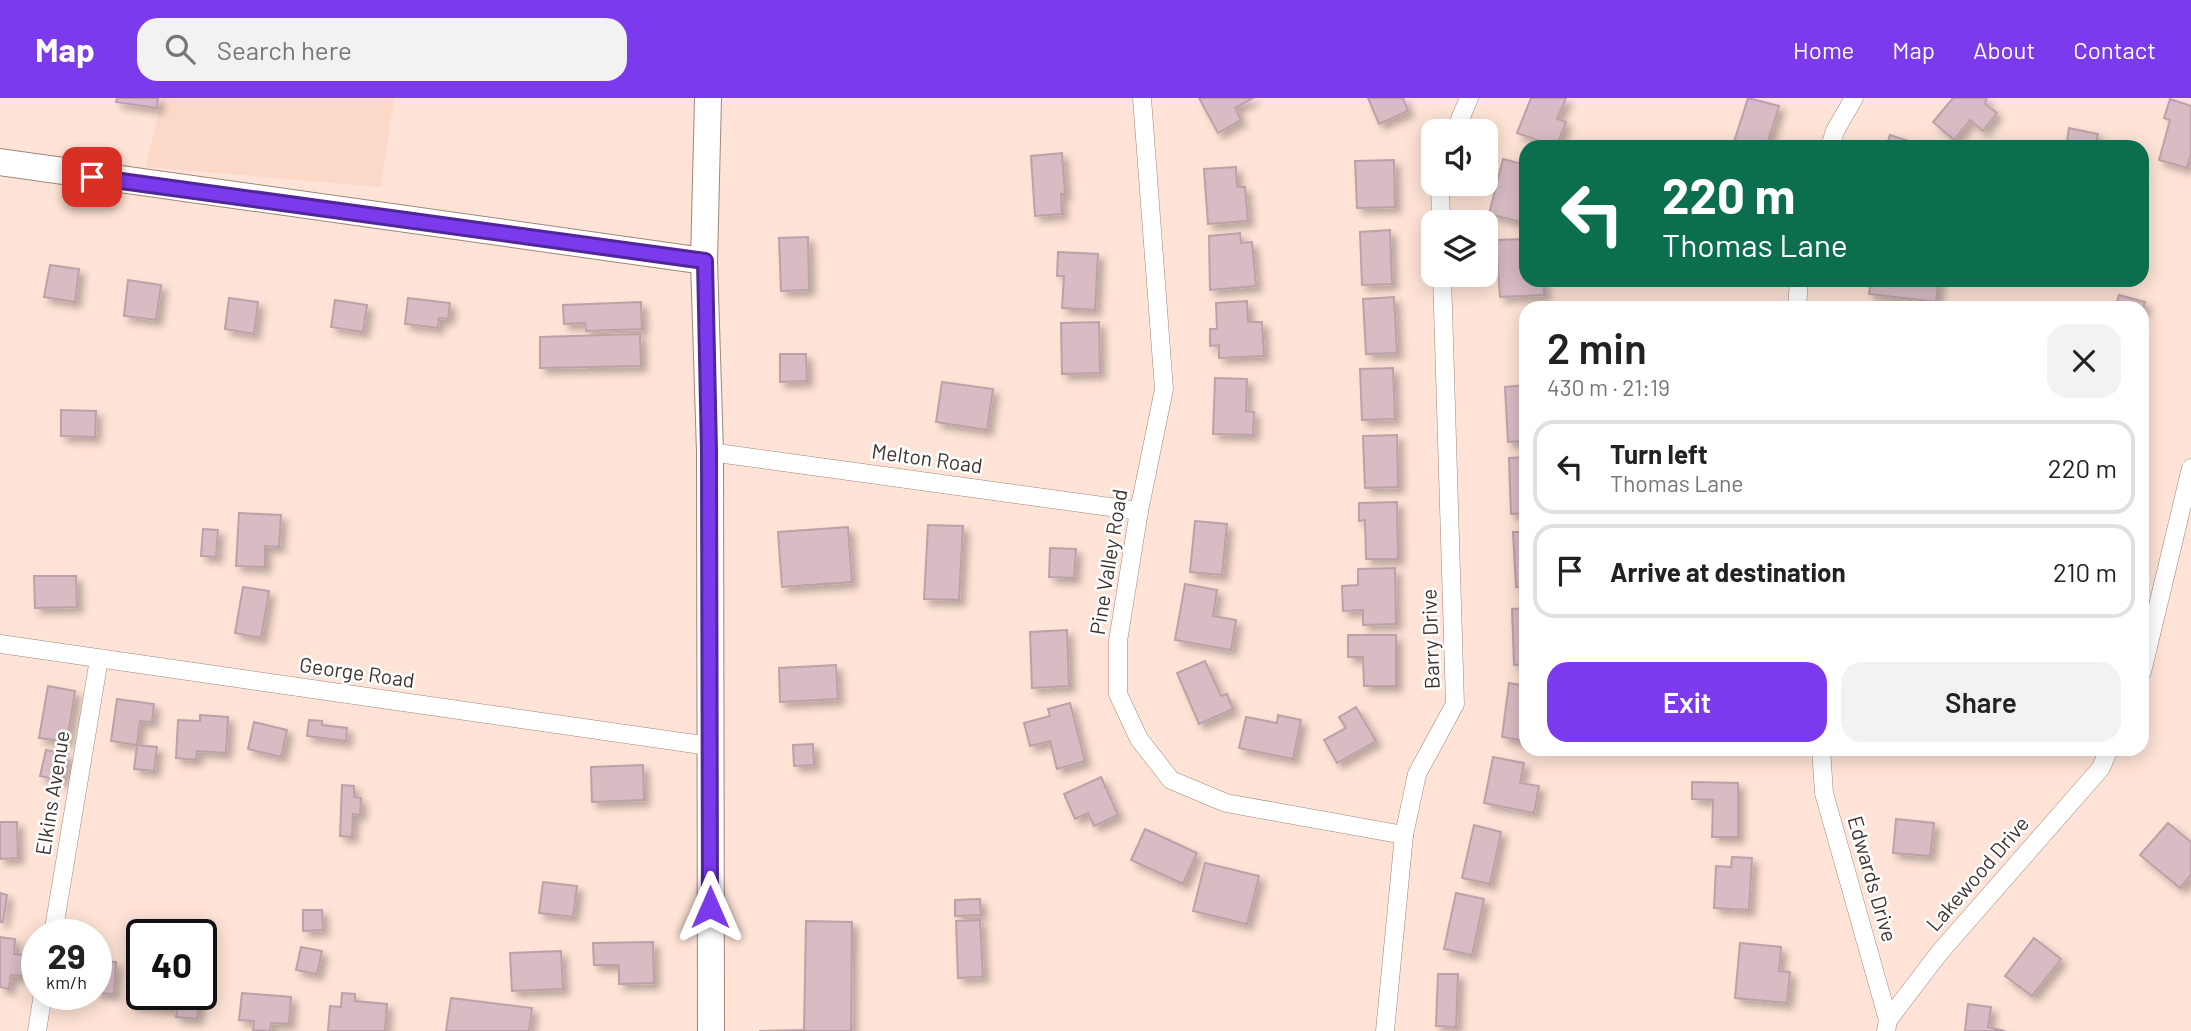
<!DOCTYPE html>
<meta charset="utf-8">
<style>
:root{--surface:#fff;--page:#f2f2f2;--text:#222;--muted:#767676;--line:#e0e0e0;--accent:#7c3aed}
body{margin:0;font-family:Barlow,sans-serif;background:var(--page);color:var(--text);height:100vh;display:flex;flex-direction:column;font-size:26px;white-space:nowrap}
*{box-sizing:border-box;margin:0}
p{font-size:23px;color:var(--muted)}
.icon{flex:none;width:38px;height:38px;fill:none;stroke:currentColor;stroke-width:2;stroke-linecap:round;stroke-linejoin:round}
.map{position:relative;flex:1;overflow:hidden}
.side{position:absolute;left:1519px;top:203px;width:630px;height:455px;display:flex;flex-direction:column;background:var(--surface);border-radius:21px;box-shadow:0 4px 18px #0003}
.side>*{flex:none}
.hud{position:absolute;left:1519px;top:42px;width:630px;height:147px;border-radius:21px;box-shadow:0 4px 18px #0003;background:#0b6e4f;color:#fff;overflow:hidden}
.buttons{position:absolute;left:1421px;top:21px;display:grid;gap:14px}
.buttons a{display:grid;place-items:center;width:77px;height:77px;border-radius:14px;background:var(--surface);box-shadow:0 4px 18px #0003;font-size:35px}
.speed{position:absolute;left:21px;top:821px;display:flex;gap:14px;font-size:35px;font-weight:700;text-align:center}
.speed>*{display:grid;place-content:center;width:91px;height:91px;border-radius:50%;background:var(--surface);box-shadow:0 4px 18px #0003;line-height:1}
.speed small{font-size:18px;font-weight:400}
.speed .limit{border:4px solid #111;border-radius:10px;background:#fff;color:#111}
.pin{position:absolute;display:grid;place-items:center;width:60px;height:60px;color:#fff;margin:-30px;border-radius:14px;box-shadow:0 4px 10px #0006}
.me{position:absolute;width:77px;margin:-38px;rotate:0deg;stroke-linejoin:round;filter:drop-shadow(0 0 5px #0008)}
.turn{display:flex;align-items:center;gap:24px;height:147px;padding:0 28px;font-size:32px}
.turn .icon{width:91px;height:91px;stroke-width:2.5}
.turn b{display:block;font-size:49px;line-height:60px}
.round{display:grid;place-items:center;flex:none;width:74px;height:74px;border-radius:21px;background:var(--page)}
.overview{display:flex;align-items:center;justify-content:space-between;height:119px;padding:0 28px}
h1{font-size:42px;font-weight:600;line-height:52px}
.primary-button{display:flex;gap:14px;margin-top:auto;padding:14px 28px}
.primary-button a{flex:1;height:80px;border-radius:21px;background:var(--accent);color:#fff;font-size:28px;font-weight:600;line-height:80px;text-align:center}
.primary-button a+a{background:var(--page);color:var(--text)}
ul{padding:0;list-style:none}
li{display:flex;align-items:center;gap:21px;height:94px;margin:0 14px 10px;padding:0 14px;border:4px solid var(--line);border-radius:21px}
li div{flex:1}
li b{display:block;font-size:26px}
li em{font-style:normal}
header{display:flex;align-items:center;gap:42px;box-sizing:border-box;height:98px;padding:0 35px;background:var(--accent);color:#fff}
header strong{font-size:33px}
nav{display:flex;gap:38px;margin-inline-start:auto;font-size:24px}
.search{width:490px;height:63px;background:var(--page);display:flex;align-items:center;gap:18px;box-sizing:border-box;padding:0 24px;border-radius:21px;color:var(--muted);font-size:26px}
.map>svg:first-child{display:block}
.built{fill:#fcd8c8}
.building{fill:#d8bbc3;stroke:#bda1a8;stroke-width:2;filter:url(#shadow)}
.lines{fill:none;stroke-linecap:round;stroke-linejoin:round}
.street-casing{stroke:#9f867b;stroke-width:19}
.secondary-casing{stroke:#9f867b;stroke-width:28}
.street{stroke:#fff;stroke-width:18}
.secondary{stroke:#fff;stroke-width:26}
.route-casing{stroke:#51269a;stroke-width:18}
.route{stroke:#7c3aed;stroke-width:12}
.labels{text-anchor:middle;stroke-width:5;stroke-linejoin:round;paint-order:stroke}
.street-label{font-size:21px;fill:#3f3430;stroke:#fff}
</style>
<header>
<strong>Map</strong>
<div class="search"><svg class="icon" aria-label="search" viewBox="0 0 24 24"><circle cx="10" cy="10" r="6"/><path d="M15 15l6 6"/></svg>Search here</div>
<nav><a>Home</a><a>Map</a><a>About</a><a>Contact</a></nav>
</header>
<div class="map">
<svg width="2191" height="933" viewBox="0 0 2191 933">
<defs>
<filter id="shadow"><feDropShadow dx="5.5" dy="5.5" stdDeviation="3.5" flood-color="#0004"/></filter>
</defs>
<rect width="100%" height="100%" fill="#fee3d6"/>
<!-- built -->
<polygon class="built" points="162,0 394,0 381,89 146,69"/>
<!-- building -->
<g class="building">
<polygon points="117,0 158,0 157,10 116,4"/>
<polygon points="1199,0 1253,0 1235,10 1241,22 1218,35"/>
<polygon points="1368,0 1403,0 1408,13 1379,26"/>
<polygon points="1531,0 1566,0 1557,21 1566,24 1556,49 1517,35"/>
<polygon points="1748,0 1779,8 1766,49 1733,47"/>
<polygon points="1953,0 1987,0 1985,6 1997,15 1983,33 1970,22 1954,42 1933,24"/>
<polygon points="2170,1 2191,8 2191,55 2187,70 2159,62 2170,22 2164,20"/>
<polygon points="2069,30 2098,36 2095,49 2066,49"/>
<polygon points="1890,37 1927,49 1886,49"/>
<polygon points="1062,55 1065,96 1061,96 1062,116 1035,118 1031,58"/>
<polygon points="1503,61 1526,67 1525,125 1489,116"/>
<polygon points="1394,62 1395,109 1357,110 1355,63"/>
<polygon points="1236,69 1237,89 1245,89 1248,123 1208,126 1204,71"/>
<polygon points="1390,132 1392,186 1362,187 1360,134"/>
<polygon points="1240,135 1241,145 1252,144 1256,188 1210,192 1209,138"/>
<polygon points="808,139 809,192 781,193 779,140"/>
<polygon points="1526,141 1526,182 1544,182 1544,197 1500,199 1496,142"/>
<polygon points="1058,154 1098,156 1095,212 1062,210 1064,178 1057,178"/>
<polygon points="50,167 79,171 75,204 44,199"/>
<polygon points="128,182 161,187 156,222 124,218"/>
<polygon points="1871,182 1939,182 1936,204 1869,196"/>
<polygon points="2119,197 2145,204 2142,217 2142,210 2115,210"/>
<polygon points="1394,199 1397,255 1366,256 1363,201"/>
<polygon points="229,200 258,204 254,236 225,231"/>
<polygon points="408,200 450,205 448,221 439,220 438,230 405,226"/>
<polygon points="335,202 367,207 363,234 331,229"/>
<polygon points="1247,203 1248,224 1262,224 1264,258 1219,260 1219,247 1210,248 1210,231 1217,231 1216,205"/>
<polygon points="641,204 642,231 586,233 585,225 564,226 563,207"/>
<polygon points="1099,224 1100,275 1062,276 1061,225"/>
<polygon points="640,236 641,268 540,270 540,239"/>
<polygon points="780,256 806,256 807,283 780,284"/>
<polygon points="1393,270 1395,321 1362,322 1360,271"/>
<polygon points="1215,280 1247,281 1246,313 1254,314 1253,337 1213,336"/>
<polygon points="942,284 993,291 987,332 936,324"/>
<polygon points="1526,287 1526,343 1508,344 1505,289"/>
<polygon points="61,312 96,313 95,339 61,338"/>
<polygon points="1397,337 1398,389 1365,390 1363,338"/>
<polygon points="1526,359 1526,415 1511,416 1509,360"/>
<polygon points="1397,404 1398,461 1366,461 1365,422 1359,423 1359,405"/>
<polygon points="239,415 281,417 279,449 265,448 265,469 236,468"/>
<polygon points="1195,423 1227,426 1222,477 1190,474"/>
<polygon points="928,427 963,428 959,502 924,501"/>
<polygon points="848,429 852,484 782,489 778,434"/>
<polygon points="203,431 218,432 216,459 201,458"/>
<polygon points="1513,434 1526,434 1526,489 1516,489"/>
<polygon points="1050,450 1076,451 1074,480 1049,479"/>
<polygon points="1395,470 1396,526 1363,527 1363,512 1343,513 1342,488 1358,487 1358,471"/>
<polygon points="34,478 76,478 77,509 35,510"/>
<polygon points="1185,486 1217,492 1213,518 1236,522 1231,552 1175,542"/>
<polygon points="243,489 269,493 261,540 235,535"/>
<polygon points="1526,510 1526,566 1514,567 1512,511"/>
<polygon points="1067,532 1069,588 1032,590 1030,534"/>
<polygon points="1348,537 1396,537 1396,588 1364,588 1363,559 1348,559"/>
<polygon points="1205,563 1221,598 1227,596 1233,611 1199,626 1177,575"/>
<polygon points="836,567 838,601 780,604 779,570"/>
<polygon points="1509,585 1526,588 1526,643 1502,639"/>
<polygon points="48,588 75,593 67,644 39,640"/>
<polygon points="117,601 154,606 152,624 140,623 137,647 157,649 154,673 134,671 137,647 111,643"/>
<polygon points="1070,605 1085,663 1057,671 1050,643 1030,648 1024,625 1050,618 1048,611"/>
<polygon points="1356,609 1376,643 1337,665 1324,642 1346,630 1339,619"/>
<polygon points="200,617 228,619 226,655 197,653 196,662 176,660 178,622 200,623"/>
<polygon points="1278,617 1301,622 1293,661 1239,650 1246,619 1277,625"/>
<polygon points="309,622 322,623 322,627 347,630 346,643 307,638"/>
<polygon points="254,624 287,632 281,659 248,651"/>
<polygon points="813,646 814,667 794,668 793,647"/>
<polygon points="46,652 68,656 63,683 40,678"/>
<polygon points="1493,659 1524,665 1520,685 1539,688 1534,715 1484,705"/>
<polygon points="643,667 644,702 592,704 591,669"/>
<polygon points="1101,679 1118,717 1094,728 1088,715 1075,721 1064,696"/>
<polygon points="1692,684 1738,685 1738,739 1712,739 1713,702 1692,701"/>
<polygon points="342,687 354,688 354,699 361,700 360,717 353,716 352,739 340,738"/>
<polygon points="1896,721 1934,725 1930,758 1893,755"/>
<polygon points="0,724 17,724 18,760 0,761"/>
<polygon points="2168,725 2191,744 2191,777 2180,790 2140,757"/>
<polygon points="1474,727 1501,734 1490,786 1462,780"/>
<polygon points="1145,731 1197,755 1183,786 1131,762"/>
<polygon points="1732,759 1752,760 1749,812 1714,810 1716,768 1731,769"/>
<polygon points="1205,765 1259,778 1247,826 1193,813"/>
<polygon points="543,784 577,788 573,819 539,815"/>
<polygon points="0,795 7,797 3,824 0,824"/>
<polygon points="1456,795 1484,801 1472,857 1444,851"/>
<polygon points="980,801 981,817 955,818 955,802"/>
<polygon points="303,812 322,812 323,832 303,833"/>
<polygon points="980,822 983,879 958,880 956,823"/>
<polygon points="806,823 852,824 851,933 759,933 804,932"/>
<polygon points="0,839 15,841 14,856 25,857 22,878 11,877 9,891 0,889"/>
<polygon points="2034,840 2061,861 2032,898 2005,878"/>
<polygon points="653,844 654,885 619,886 619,867 594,867 593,845"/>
<polygon points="1740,845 1781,849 1779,873 1790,874 1787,905 1735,900"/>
<polygon points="301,849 322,853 317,876 296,872"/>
<polygon points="561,853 563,891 512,893 510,855"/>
<polygon points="96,863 116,864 114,896 96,895"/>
<polygon points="1438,876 1458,876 1456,929 1436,928"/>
<polygon points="135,881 142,882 142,896 200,896 197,921 176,919 177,911 132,906"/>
<polygon points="242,895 291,899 289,926 271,925 270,933 253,932 254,923 239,922"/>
<polygon points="342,895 355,896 355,903 387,906 385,933 328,933 330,908 341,909"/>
<polygon points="451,900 532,910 529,933 446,933"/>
<polygon points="1968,906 1991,909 1988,929 2005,933 1965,933"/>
</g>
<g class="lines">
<!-- street casing -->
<g class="street-casing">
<g id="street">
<polyline points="1142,0 1164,291 1139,413 1118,543 1118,596 1139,641 1171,682 1226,705 1404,737"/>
<polyline points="1455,33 1469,0"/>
<polyline points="1830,49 1835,33 1854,0"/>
<polyline points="1440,86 1441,124"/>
<polyline points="1797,210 1799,182"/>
<polyline points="710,354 1139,413"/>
<polyline points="0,546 709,648"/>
<polyline points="2142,574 2191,370"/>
<polyline points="1821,651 1824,695 1888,922"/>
<polyline points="53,836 99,561"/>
<polyline points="37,933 43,896"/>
<polyline points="1385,933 1404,737 1417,676 1455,606 1442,177"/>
<polyline points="1886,933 1888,922 1940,854 2101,670 2109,651"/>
</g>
</g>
<!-- secondary casing -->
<g class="secondary-casing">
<g id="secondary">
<polyline points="708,0 704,163 710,354 711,933"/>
<polyline points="0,64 704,163"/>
</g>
</g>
<!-- street -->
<use href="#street" class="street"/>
<!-- secondary -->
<use href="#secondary" class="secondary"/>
</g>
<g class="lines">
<!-- route casing -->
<g class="route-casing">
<polyline id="route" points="92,79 705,163 709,354 710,809"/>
</g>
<!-- route -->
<use href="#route" class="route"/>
</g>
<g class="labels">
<!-- street labels -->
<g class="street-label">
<text transform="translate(927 361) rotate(8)" y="7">Melton Road</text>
<text transform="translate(1109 464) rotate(-81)" y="7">Pine Valley Road</text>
<text transform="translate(1431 541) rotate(-92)" y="7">Barry Drive</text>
<text transform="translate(357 575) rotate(8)" y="7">George Road</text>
<text transform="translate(53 695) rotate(-81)" y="7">Elkins Avenue</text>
<text transform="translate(1978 776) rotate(-49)" y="7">Lakewood Drive</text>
<text transform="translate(1872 781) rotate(74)" y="7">Edwards Drive</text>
</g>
</g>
</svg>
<div class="buttons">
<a><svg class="icon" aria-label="sound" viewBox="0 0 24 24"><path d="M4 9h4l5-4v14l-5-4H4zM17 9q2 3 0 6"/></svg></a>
<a><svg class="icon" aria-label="layers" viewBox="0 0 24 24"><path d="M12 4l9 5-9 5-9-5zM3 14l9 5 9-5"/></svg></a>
</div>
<div class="speed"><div>29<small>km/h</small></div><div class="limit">40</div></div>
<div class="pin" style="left:92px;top:79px;background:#d93025"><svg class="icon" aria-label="arrive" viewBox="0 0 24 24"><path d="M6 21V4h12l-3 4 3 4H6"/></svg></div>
<svg class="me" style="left:710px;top:809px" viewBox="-20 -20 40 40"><path d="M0-17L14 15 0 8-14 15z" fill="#7c3aed" stroke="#fff" stroke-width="4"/></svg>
<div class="hud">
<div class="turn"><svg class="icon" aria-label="left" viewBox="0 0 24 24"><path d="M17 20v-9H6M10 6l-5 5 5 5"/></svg><div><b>220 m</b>Thomas Lane</div></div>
</div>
<section class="side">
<div class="overview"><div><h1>2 min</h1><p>430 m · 21:19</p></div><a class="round"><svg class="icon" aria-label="close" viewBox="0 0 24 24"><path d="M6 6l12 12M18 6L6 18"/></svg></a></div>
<ul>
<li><svg class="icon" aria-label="left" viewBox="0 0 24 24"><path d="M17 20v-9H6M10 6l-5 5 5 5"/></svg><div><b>Turn left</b><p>Thomas Lane</p></div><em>220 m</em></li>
<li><svg class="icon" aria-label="arrive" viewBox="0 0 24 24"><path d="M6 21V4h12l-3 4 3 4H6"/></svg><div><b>Arrive at destination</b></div><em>210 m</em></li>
</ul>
<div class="primary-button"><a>Exit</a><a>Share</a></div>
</section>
</div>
